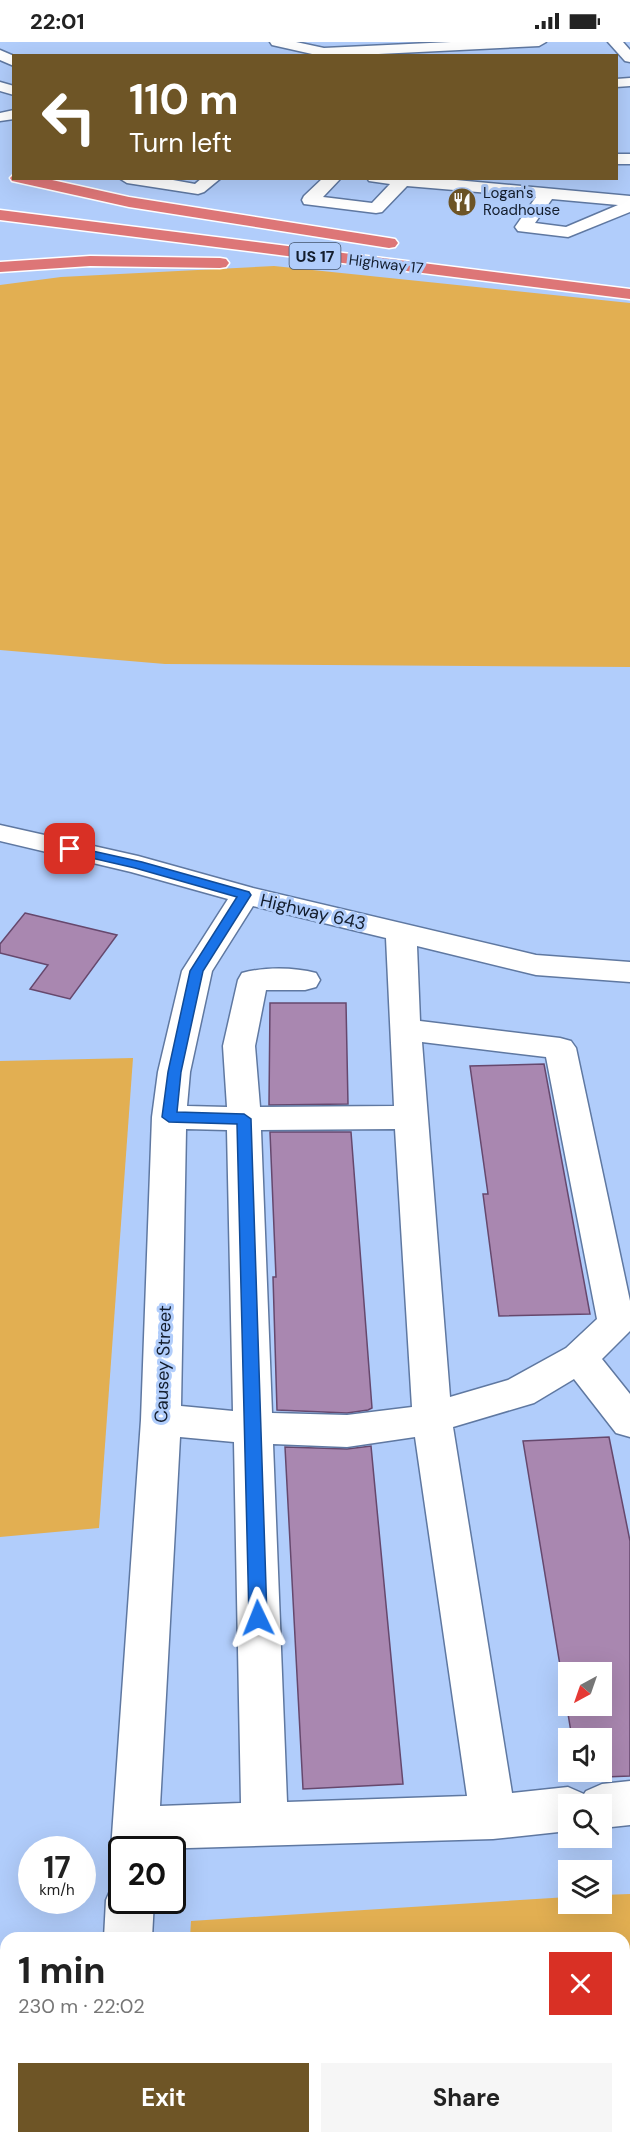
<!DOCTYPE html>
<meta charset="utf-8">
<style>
:root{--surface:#fff;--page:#f6f6f6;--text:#222;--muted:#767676;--accent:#6e5526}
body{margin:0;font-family:"DM Sans",sans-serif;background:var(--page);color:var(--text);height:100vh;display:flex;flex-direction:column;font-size:22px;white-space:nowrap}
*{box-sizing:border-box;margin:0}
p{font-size:20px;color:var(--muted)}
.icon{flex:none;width:33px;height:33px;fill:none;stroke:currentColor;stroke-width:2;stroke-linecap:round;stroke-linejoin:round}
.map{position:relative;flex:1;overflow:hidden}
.panel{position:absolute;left:0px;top:1890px;width:630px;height:212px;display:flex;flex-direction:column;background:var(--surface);border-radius:18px 18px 0 0;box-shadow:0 6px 24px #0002}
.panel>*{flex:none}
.top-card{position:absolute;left:12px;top:12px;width:606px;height:126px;border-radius:0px;box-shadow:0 6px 24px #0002;background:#6e5526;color:#fff;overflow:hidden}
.needle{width:39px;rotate:220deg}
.tools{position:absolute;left:558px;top:1620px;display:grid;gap:12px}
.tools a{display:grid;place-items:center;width:54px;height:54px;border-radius:0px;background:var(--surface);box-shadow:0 6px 24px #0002;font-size:30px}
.speed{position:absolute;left:18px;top:1794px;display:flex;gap:12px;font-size:30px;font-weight:700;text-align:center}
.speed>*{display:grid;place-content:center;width:78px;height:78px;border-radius:50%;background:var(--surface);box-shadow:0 6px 24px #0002;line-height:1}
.speed small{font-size:15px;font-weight:400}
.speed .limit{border:3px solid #111;border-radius:9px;background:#fff;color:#111}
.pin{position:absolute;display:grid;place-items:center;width:51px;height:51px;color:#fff;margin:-26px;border-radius:12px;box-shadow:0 3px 9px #0006}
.me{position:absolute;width:66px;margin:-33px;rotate:358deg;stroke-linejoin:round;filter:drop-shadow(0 0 4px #0008)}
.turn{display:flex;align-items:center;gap:21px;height:126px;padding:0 18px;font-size:27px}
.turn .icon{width:78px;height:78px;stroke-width:2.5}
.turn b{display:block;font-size:42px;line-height:51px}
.round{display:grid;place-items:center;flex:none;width:63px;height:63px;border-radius:0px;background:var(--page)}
.headline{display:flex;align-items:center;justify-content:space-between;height:102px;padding:0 18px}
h1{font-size:36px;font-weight:700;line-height:45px}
.action{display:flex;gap:12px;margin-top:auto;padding:12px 18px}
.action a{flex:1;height:69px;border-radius:0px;background:var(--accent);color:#fff;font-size:24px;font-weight:700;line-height:69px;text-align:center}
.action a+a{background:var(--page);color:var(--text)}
.status{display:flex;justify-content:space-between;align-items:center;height:42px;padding:0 30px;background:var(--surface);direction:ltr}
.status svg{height:16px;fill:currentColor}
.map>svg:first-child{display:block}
.green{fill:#e2af52}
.building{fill:#a987b0;stroke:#66486d;stroke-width:1.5;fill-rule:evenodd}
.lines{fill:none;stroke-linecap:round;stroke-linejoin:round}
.minor-casing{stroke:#5f78a1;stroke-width:3}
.highway-casing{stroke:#fff;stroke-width:3}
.minor{fill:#fff;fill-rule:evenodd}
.highway{fill:#dd7677;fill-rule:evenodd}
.route{fill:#1a73e8;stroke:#114b97;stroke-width:1.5}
.labels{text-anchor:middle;stroke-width:6;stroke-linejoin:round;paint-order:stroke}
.far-poi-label{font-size:15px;fill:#131d2d;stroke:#b1cdfb;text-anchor:start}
.far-street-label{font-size:15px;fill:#131d2d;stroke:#b1cdfb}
.shield{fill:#b1cdfb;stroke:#42526b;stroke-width:1.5}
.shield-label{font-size:16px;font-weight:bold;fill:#131d2d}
.street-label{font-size:18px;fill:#131d2d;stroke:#b1cdfb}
</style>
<div class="status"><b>22:01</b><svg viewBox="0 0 49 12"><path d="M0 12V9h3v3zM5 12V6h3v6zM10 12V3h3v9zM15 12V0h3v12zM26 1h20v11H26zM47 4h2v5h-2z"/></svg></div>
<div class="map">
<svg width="630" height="2101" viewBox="0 0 630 2101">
<rect width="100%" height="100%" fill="#b1cdfb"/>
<!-- green -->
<g class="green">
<polygon points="274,224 630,261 630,625 165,622 0,608 0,243 61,235"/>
<polygon points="133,1016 99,1486 0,1495 0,1019"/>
<polygon points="630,1852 630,2101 247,2101 244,2096 624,2096 624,1896 190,1896 191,1879 568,1855 568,1862 602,1862 602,1853"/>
</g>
<!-- building -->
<g class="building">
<polygon points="25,871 117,893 70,957 30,947 48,923 0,911 0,902"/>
<polygon points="270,961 346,961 348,1062 269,1063"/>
<polygon points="544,1022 590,1272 499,1274 483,1152 488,1152 470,1024"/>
<polygon points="270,1090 351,1090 372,1366 368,1368 347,1371 277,1368 273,1235 276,1235"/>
<path d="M609,1395L630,1499V1734L579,1736L578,1730H602V1696H572L523,1399ZM568,1630H602V1664H568Z"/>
<polygon points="371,1404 403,1742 303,1747 285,1405 347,1407"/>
</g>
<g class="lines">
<!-- minor casing -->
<g class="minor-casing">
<g id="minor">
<polygon points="270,0 296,0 324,6 451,0 546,0 539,4 338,14 321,14 272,3"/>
<polygon points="608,0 623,0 630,8 630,20 625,19"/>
<polygon points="0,8 14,14 14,24 0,18"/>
<polygon points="630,36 630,44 616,45 616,37"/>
<polygon points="0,40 14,44 14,53 0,49"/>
<polygon points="14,68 14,77 0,79 0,71"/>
<rect x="616" y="112" width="14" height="10"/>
<polygon points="119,136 162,136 195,142 202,136 221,136 204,150 198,152 127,141"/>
<path d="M323,136H341L323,155L372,161L390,142L369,139L367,136H434L630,154V170L568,195L518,189L515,185L536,155L407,144L382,170L376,171L304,162L302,158L304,154ZM552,157L618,163L566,185L535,181Z"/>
<path d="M0,783L138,814L253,846L536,913L630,920V940L536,933L417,904L420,979L560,996L571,999L576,1006L630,1259V1289L602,1317L630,1352V1395L616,1391L574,1337L534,1361L453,1385L512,1751L568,1745L584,1752L586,1749L602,1742L630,1739V1783L602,1786V1762H568V1789L493,1797L122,1808V1825L117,1824L111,1808L141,1378L152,1075L158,1030L182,929L228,857L131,830L0,799ZM253,864L386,896L394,1064L260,1065L255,1004L266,948H305L316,945L320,938L316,931C294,925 264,925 242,931L238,938L223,1004L227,1065L187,1064L190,1030L212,929ZM422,1000L546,1015L597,1277L566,1306L508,1338L450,1355ZM186,1087L227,1088L233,1369L181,1364ZM395,1087L412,1365L347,1373L272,1371L261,1088ZM180,1395L234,1400L241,1761L160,1764ZM415,1395L467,1754L287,1760L273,1402L347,1405Z"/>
<polygon points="122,1838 122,1858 154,1858 152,1896 104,1896 106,1858 113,1842"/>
<rect x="0" y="1945" width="6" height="50"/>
</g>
</g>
<!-- highway casing -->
<g class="highway-casing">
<g id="highway">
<polygon points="14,132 14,136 43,136 129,155 389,196 395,197 398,201 395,205 389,206 129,165 12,139 10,136"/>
<polygon points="0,168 630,247 630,257 0,178"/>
<polygon points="90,214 220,216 226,217 229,221 226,225 220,226 90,224 0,230 0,220"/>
</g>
</g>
<!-- minor -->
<use href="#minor" class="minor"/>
<!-- highway -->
<use href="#highway" class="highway"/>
</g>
<!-- route -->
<polygon class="route" points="70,804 142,820 249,850 251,853 203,929 181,1030 177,1070 244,1072 251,1077 267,1576 264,1581 258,1583 252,1581 249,1576 237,1082 169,1080 162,1075 168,1030 190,929 237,855 135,826 65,810 65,805"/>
<!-- icons -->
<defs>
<g id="restaurant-disc" transform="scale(1.5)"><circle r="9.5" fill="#6e5526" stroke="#b1cdfb"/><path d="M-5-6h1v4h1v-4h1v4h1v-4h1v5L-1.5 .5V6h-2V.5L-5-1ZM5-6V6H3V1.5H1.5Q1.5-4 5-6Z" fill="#fff"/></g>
</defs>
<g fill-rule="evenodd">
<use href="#restaurant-disc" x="462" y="160"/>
</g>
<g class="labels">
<!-- far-poi labels -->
<g class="far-poi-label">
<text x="483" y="156">Logan's<tspan x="483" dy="17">Roadhouse</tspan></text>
</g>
<!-- far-street labels -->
<g class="far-street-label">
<text transform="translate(386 222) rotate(7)" y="5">Highway 17</text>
</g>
<!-- shield labels -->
<rect class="shield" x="289.5" y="201" width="51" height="26" rx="4.5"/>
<g class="shield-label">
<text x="315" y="220">US 17</text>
</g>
<!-- street labels -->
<g class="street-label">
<text transform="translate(313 870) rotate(13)" y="6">Highway 643</text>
<text transform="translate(163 1322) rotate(-88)" y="6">Causey Street</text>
</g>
</g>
</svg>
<div class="tools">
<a><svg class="needle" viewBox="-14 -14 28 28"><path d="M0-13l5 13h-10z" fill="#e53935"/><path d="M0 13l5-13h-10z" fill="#767676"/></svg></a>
<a><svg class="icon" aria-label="sound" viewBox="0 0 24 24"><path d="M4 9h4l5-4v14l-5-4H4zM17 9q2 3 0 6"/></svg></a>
<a><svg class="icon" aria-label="search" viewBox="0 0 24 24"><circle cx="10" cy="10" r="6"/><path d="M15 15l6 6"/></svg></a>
<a><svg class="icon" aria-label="layers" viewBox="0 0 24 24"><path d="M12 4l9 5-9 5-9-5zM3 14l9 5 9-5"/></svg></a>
</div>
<div class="speed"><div>17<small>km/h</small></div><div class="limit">20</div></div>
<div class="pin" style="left:70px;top:807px;background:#d93025"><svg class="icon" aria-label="arrive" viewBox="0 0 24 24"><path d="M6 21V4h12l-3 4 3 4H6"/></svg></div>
<svg class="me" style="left:258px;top:1576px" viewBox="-20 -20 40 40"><path d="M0-17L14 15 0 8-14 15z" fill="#1a73e8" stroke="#fff" stroke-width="4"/></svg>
<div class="top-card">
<div class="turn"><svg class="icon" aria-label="left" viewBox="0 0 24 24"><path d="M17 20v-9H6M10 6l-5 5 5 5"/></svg><div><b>110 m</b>Turn left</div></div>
</div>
<section class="panel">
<div class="headline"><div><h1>1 min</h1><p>230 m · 22:02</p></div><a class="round" style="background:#d93025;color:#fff"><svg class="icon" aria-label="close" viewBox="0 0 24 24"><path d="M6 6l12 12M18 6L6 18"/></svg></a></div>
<div class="action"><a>Exit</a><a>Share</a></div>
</section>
</div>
